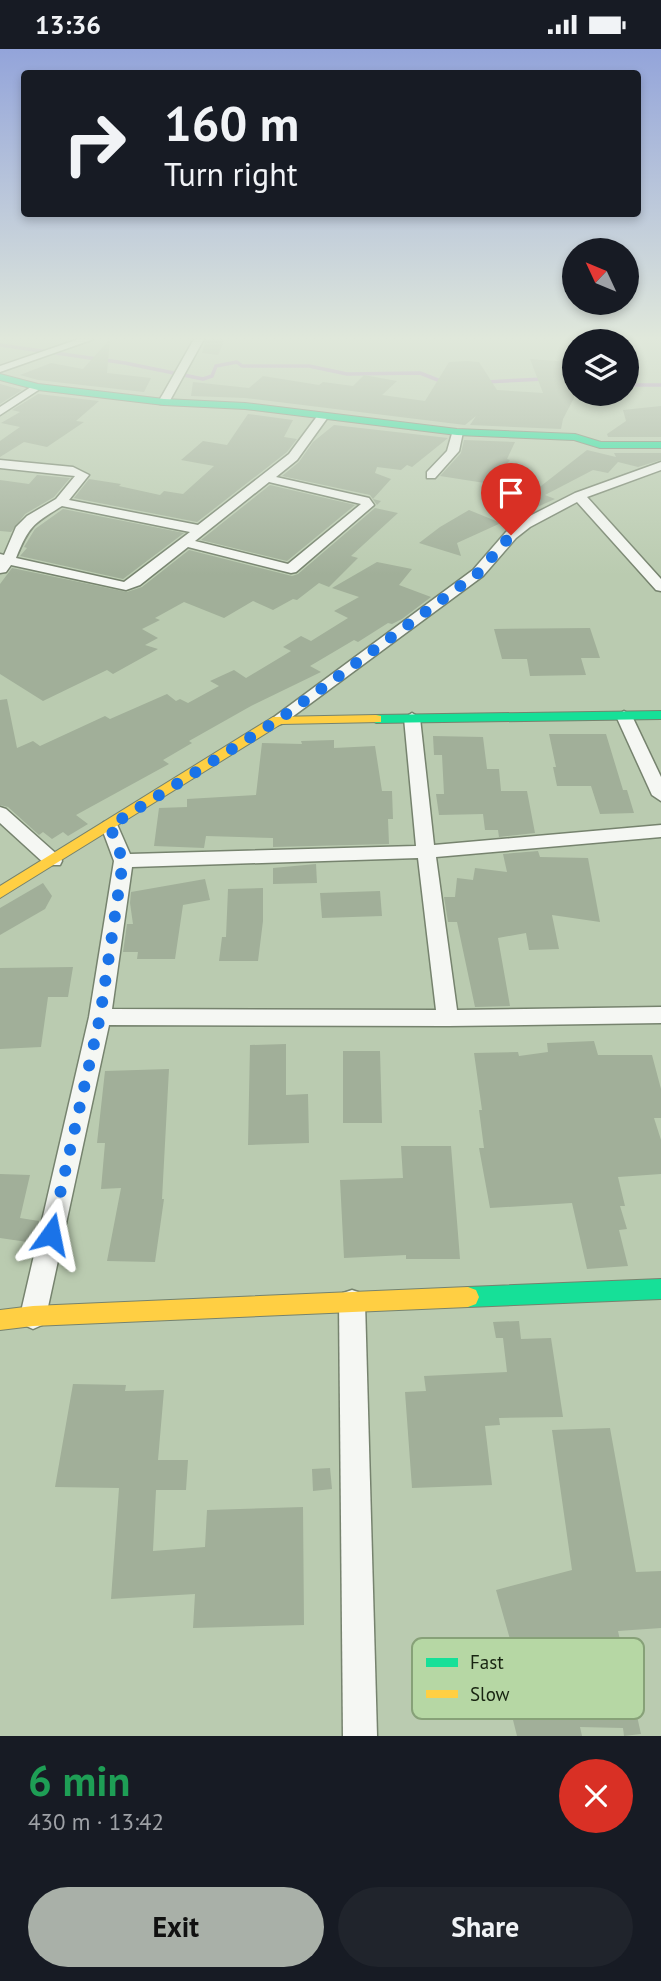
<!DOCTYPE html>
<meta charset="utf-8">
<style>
:root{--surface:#171b24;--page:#20242c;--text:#f1f3f6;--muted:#9ea1a6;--accent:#a9b0a8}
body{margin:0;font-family:"PT Sans",sans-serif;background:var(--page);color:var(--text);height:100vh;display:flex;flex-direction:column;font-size:26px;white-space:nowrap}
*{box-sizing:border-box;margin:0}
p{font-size:23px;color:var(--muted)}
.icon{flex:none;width:38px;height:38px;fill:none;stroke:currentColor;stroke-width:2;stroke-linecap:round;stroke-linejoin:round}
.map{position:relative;height:1687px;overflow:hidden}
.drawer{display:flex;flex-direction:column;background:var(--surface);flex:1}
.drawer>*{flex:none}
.hud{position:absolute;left:21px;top:21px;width:620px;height:147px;border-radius:7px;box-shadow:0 4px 10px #0003;background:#171b24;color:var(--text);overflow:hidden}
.needle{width:46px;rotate:314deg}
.tools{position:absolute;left:562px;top:189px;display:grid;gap:14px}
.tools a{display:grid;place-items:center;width:77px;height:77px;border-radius:50%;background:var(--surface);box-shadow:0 4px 10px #0003;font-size:35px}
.pin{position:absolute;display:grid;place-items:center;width:60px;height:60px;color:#fff;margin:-72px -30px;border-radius:50% 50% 50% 0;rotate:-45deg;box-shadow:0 0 7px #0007}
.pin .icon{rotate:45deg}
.me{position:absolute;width:77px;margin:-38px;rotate:12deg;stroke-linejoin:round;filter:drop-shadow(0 0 5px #0008)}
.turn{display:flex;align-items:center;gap:24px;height:147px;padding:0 28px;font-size:32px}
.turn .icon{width:91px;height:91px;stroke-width:2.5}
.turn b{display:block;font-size:49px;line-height:60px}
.round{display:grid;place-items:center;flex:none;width:74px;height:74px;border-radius:37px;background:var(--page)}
.headline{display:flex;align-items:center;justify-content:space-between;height:119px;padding:0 28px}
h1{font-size:42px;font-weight:600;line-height:52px;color:#1e9e55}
.primary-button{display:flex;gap:14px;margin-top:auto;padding:14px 28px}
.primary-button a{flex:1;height:80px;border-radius:42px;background:var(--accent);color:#111;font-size:28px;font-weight:600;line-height:80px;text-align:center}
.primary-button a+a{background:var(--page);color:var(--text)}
.status{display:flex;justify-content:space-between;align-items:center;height:49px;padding:0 35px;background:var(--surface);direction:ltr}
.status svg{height:19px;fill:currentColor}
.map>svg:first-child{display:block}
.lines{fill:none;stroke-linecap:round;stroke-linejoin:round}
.stream{stroke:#b48bc4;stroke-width:3.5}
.building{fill:#a1af99}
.street-casing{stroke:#76836e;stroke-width:3}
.fast-casing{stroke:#76836e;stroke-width:2}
.slow-casing{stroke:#76836e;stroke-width:2}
.street{fill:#f5f7f3;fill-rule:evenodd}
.fast{fill:#16e098;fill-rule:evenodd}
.slow{fill:#ffcf43;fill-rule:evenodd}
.route{stroke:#1a73e8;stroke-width:12;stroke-dasharray:0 21.6}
.key{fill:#b6d7a4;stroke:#87a178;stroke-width:2}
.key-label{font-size:19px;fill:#182411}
</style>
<div class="status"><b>13:36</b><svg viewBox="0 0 49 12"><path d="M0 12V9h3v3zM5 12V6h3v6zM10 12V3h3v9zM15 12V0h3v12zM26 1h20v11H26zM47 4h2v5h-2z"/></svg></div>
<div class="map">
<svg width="661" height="1687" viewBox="0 0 661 1687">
<rect width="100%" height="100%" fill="#bacbb0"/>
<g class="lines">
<!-- stream -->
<g class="stream">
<polyline points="0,296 125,314 203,330 212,327 216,317 237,313 242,317 309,317 347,325 420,324 443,333"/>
<polyline points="485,333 544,330"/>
<polyline points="626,336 661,336"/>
</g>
</g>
<!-- building -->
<g class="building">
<polygon points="110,290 107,324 151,329 144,343 38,331 20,326 51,314 83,320"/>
<polygon points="206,290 225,290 218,306 202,304"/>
<polygon points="530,310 570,313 574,319 574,349 563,370 561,380 470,376 476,367 465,376 457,375 245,349 191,347 193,333 249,339 263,327 319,336 323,333 353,337 364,326 397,332 382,346 425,352 449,313 467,312 479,313 497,341 543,344"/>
<polygon points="0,335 22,341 0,355"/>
<polygon points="38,345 99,352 76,372 84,373 47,398 24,393 0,408 0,392 20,378 1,374 20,363 12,361"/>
<polygon points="661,357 661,388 608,388 607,385 626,372 623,361"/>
<polygon points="248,365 293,371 284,388 297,390 287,403 197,473 74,449 89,430 121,435 119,437 160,446 164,442 183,445 214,417 181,411 203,392 227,396"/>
<polygon points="334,376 448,389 412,418 407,416 401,421 377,418 375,424 391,430 373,450 381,452 377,456 370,446 282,427 299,413 313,393"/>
<polygon points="464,391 515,393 507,410 510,411 491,435 440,427 461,404"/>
<polygon points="587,401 616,408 614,404 661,404 661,411 638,418 618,413 608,424 593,421 545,446 555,450 528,462 498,443 525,437 535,431 541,437"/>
<polygon points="37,426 70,429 54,448 25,465 11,483 0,482 0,431 29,435"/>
<polygon points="270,436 355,456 287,512 201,491"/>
<polygon points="375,459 398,464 351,507 358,509 329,538 319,534 297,551 293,550 273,561 253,552 224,569 184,553 155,569 160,571 142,580 158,589 145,596 158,600 113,625 107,621 43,652 0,625 0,535 12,519 127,543 142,538 189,501 292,527 298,525"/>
<polygon points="63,460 184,484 123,530 20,507 27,499 24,498 35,480"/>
<polygon points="469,461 501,474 457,494 461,507 419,494 440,478"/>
<polygon points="377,513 412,520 399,536 431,548 402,570 392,575 388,574 358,593 354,591 310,617 321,623 251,657 189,692 192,694 163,711 169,715 76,766 88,775 68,787 63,783 52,790 43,783 39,786 8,758 0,756 0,651 7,650 17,699 33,692 40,697 105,667 110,670 167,645 176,652 180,650 188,654 219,637 210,632 234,621 246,629 291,602 283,598 301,587 311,592 348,569 334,562 359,548 332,539"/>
<polygon points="590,579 600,609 581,609 586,626 530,627 527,610 502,610 494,580"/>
<polygon points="549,685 606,685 623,741 627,741 634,764 600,765 591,737 557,737 553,718 556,718"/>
<polygon points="433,687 483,688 487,720 499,720 501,742 527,742 535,784 499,788 498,781 485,781 483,765 439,766 436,745 444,745 442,706 434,706"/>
<polygon points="334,691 334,699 375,697 382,742 392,742 393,770 388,770 389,795 273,798 273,789 206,787 204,799 154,797 159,759 187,758 187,750 256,746 262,694 302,695 301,692"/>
<polygon points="538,802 540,808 588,809 600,873 552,866 559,900 529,901 526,884 498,889 510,957 475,958 457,873 448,873 444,848 455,848 457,829 473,831 475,819 507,823 503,805"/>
<polygon points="316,815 317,834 273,835 273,819"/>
<polygon points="205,830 210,851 183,856 175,910 137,910 138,903 123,903 127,875 133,875 130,854 131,843"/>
<polygon points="43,834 52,847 45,860 0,886 0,859"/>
<polygon points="263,839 263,872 258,912 219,912 222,888 226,888 228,840"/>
<polygon points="380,842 382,867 322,869 320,844"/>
<polygon points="73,918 68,948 48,948 41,998 0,1000 0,919"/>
<polygon points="594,992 598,1006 652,1006 661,1040 661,1069 654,1069 661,1091 661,1125 618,1128 625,1157 620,1157 627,1180 619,1181 628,1217 587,1220 572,1154 490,1159 479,1099 484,1099 479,1061 482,1061 474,1004 518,1003 519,1007 548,1003 547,994"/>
<polygon points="286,995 286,1046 308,1045 309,1094 248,1096 250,996"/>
<polygon points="343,1002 380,1002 382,1074 343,1074"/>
<polygon points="169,1020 162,1150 164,1150 155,1213 107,1212 121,1139 101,1140 105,1094 97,1094 105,1022"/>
<polygon points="401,1097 451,1097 460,1210 406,1210 406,1206 344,1209 340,1131 403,1129"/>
<polygon points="0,1125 30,1126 20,1169 39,1172 34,1194 0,1189"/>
<polygon points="519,1272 521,1290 551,1289 563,1368 499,1369 500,1376 485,1377 492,1436 412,1439 405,1343 426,1342 424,1327 507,1323 503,1289 496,1289 493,1273"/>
<polygon points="73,1335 126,1336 125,1342 164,1341 158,1411 188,1411 186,1441 156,1441 153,1502 205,1498 207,1461 303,1458 304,1576 193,1579 195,1545 111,1550 119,1439 55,1438"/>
<polygon points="610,1379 636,1523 661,1522 661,1579 618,1582 641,1685 624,1687 623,1679 580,1678 582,1687 517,1687 508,1651 547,1643 544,1600 515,1608 496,1541 572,1521 552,1381"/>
<polygon points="330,1419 332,1440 313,1442 312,1420"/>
</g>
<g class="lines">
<!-- street casing -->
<g class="street-casing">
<g id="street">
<polygon points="79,290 94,290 0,323 0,317"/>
<polygon points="194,290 204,290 168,355 160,355 158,353 163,345"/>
<polygon points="34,336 43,338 0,366 0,358"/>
<path d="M322,365L328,368L297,411L276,428L369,449L374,456L296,523L291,524L188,498L140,536L126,541L11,516L6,523L0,524V505L4,506L16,478L27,467L56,450L75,427L0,419V411L73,418L89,426L69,451L198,476L289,405L318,366ZM269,433L361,455L288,515L195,492ZM62,457L190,483L124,533L16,509C29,477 33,475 62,457Z"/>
<polygon points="453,381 463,383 459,402 435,429 427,429 427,423 447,402"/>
<polygon points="661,413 661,421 587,448 661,530 661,542 656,541 577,453 530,478 516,489 483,527 284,674 278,676 270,671 473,521 506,483 520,472 575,444"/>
<polygon points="624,662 632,667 661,728 661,752 652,746 616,667"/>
<path d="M412,664L420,669L434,796L661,776V788L436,808L457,961L661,958V974L448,977L109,976L46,1267L42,1276L33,1280L24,1276L20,1267L89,968L114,812L101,777L104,773H116L130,805L416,797L404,669ZM418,809L436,961L112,960L132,818Z"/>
<polygon points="0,758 6,760 60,808 62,812 60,816 46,816 0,774"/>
<polygon points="352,1241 361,1244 365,1253 377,1687 343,1687 339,1253 343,1244"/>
</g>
</g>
<!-- fast casing -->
<g class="fast-casing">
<g id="fast">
<polygon points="0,325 38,335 164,350 245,354 457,380 575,385 601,393 661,393 661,399 600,399 574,391 457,386 245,360 164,356 38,341 0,331"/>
<polygon points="661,662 661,670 376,674 369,670 376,666"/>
<polygon points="661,1230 661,1250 468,1258 460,1255 457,1248 460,1241 468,1238"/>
</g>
</g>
<!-- slow casing -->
<g class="slow-casing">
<g id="slow">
<polygon points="376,666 381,667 381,673 281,675 0,849 0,837 273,668"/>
<polygon points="468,1238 476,1241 479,1248 476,1255 468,1258 33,1277 0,1281 0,1261 33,1257"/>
</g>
</g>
<!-- street -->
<use href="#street" class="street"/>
<!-- fast -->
<use href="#fast" class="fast"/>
<!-- slow -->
<use href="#slow" class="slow"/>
</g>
<!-- sky -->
<linearGradient id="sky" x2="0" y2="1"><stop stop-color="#93a4da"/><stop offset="0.55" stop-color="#e0e8db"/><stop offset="1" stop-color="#e0e8db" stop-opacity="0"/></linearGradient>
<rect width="661" height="526" fill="url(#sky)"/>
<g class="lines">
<!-- route -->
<polyline class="route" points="51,1185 100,968 123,812 110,777 278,671 321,640 478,524 511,486"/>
</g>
<!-- legend -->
<rect x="412" y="1589" width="232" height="81" rx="10" class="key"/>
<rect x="426" y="1609" width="32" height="9" fill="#16e098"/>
<rect x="426" y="1641" width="32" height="8" fill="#ffcf43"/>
<g class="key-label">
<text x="470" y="1620">Fast</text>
<text x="470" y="1652">Slow</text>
</g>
</svg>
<div class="tools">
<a><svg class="needle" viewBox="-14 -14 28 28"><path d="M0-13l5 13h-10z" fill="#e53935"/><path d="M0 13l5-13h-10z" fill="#9ea1a6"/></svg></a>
<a><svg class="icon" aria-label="layers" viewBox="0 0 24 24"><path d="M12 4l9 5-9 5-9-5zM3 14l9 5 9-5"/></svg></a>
</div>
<div class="pin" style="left:511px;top:486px;background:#d93025"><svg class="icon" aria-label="arrive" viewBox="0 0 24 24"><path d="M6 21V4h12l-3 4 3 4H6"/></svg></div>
<svg class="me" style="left:51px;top:1185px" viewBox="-20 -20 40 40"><path d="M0-17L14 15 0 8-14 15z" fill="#1a73e8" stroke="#fff" stroke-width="4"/></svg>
<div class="hud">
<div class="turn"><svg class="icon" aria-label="right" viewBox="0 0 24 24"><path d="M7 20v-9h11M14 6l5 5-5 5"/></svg><div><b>160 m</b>Turn right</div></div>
</div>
</div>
<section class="drawer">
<div class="headline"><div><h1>6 min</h1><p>430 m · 13:42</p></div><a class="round" style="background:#d93025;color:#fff"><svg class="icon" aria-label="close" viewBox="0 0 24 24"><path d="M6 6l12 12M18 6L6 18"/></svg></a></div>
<div class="primary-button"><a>Exit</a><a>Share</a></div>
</section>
